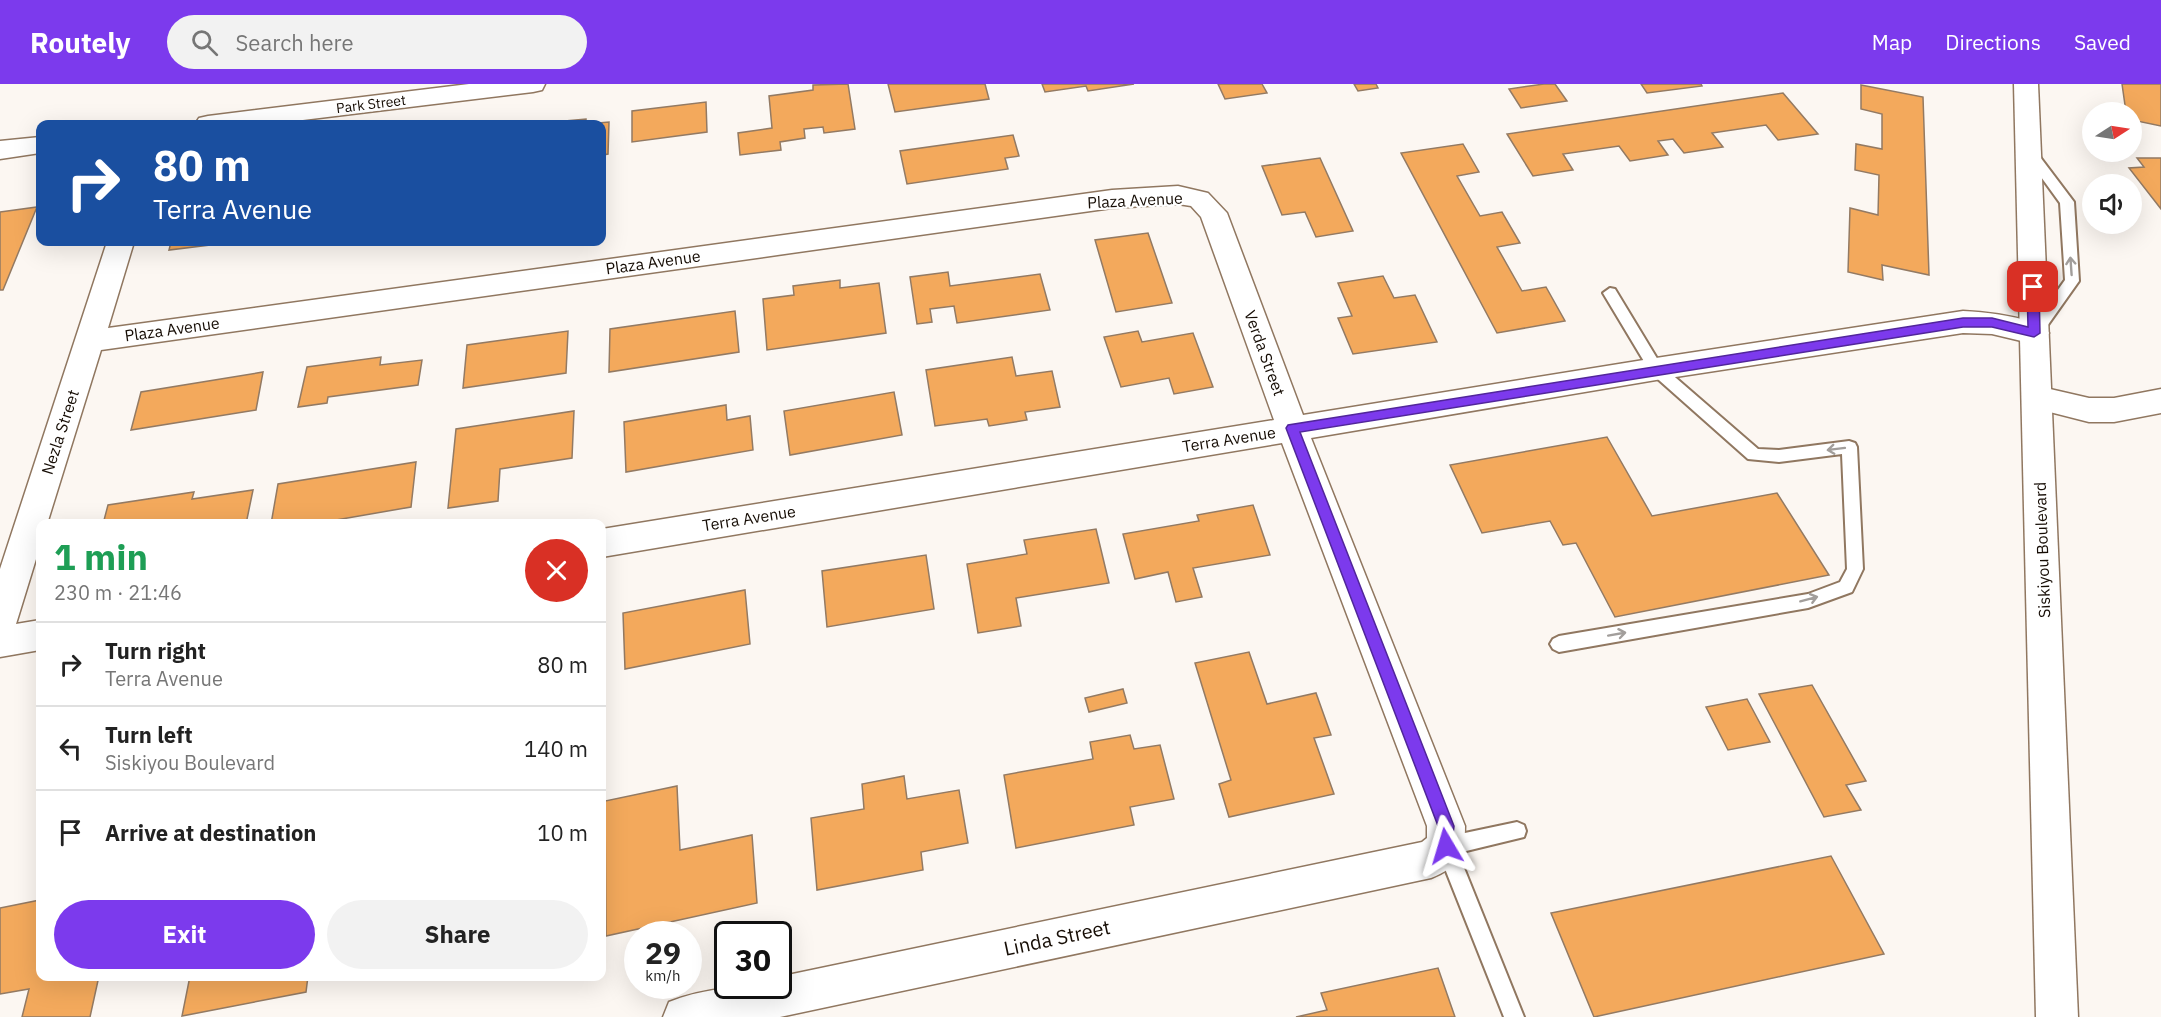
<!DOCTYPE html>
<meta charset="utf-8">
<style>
:root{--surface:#fff;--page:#f2f2f2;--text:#222;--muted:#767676;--line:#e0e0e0;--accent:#7c3aed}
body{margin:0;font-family:"IBM Plex Sans",sans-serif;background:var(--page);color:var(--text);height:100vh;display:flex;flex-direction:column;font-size:22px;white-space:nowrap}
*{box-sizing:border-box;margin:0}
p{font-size:20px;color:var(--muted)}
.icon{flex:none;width:33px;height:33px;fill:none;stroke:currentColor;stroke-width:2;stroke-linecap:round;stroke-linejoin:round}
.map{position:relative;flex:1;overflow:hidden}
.side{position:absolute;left:36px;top:435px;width:570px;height:462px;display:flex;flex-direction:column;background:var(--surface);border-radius:12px;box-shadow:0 6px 24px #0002}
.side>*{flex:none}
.banner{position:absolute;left:36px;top:36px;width:570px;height:126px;border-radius:12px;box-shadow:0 6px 24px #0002;background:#1a4fa0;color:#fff;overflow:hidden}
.needle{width:39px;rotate:78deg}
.controls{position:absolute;left:2082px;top:18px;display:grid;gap:12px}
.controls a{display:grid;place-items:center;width:60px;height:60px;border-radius:50%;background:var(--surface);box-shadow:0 6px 24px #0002;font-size:30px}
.speed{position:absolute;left:624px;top:837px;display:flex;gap:12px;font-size:30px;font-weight:700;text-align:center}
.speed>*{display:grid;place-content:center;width:78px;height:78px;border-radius:50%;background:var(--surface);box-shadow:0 6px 24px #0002;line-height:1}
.speed small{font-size:15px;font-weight:400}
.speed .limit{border:3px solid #111;border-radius:9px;background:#fff;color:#111}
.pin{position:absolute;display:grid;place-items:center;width:51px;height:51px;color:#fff;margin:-26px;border-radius:12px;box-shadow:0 3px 9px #0006}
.me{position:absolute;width:66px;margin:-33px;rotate:353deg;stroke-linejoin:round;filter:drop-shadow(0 0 4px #0008)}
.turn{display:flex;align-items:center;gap:21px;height:126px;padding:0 18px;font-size:27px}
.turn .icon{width:78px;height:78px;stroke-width:2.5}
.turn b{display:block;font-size:42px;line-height:51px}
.round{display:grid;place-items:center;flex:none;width:63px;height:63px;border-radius:32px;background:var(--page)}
.overview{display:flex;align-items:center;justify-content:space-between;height:102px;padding:0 18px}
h1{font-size:36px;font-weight:700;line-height:45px;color:#1e9e55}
.cta{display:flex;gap:12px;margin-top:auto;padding:12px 18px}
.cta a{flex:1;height:69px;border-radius:36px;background:var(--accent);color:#fff;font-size:24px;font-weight:700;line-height:69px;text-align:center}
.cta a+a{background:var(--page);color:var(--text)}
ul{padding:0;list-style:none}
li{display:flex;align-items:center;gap:18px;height:84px;padding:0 18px;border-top:2px solid var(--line)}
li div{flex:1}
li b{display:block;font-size:22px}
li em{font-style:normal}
header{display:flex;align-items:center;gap:36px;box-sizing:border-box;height:84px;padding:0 30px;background:var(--accent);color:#fff}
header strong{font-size:28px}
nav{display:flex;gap:33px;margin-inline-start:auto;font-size:21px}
.search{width:420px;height:54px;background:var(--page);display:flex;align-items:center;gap:15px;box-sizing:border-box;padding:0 21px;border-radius:33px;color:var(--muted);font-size:22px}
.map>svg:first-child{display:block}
.building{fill:#f3a95c;stroke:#937a63;stroke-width:1.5}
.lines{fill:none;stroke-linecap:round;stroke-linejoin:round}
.lane-casing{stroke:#907760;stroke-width:4}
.street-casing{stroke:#907760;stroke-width:3}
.secondary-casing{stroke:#907760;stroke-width:3}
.lane{fill:#fff;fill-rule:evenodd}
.street{fill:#fff;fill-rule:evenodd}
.secondary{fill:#fff;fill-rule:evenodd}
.oneway{stroke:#a29e9b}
.route{fill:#7c3aed;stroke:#51269a;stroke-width:1.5}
.labels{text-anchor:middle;stroke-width:4.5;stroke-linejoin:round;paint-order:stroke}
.far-street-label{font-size:14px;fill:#160d05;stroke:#fff}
.street-label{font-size:16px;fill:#160d05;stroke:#fff}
.near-street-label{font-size:20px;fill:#160d05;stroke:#fff}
</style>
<header>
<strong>Routely</strong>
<div class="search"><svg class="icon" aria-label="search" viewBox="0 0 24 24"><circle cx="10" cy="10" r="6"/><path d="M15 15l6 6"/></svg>Search here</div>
<nav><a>Map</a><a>Directions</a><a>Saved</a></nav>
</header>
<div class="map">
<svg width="2161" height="933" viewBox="0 0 2161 933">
<rect width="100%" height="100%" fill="#fcf7f2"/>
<!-- building -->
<g class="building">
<polygon points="848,0 855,45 824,49 823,43 804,45 805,54 780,58 781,66 740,71 738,49 772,44 769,12 813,6 813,1"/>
<polygon points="888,0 985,0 989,15 895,28"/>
<polygon points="1042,0 1134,0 1088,7 1086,2 1045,8"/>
<polygon points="1218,0 1262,0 1267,9 1225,15"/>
<polygon points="1354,0 1376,0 1378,4 1358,7"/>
<polygon points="1544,0 1555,0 1567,17 1521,24 1509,5"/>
<polygon points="1641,0 1701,0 1702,2 1647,9"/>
<polygon points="2122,0 2161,0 2161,42 2132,36 2132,28 2126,28"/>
<polygon points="1861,1 1923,13 1929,191 1882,181 1883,196 1848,188 1850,124 1878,131 1879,91 1855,86 1856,60 1882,65 1882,30 1861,25"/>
<polygon points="1783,9 1818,50 1778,56 1766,41 1712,49 1723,63 1684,69 1673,55 1658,57 1668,71 1630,77 1619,62 1563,70 1573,86 1533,92 1507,50"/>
<polygon points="706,18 707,48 632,58 632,27"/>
<polygon points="586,35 586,40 609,38 608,70 602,71 602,40 565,40 565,37"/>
<polygon points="1013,51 1019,72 1005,74 1008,85 907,100 900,67"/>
<polygon points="1463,60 1479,88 1457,92 1480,132 1502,128 1520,159 1497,163 1522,207 1546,203 1565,237 1497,249 1401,69"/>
<polygon points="1320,74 1353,147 1316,153 1305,128 1282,131 1262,82"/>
<polygon points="2137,74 2161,74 2161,125 2129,84 2144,83"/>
<polygon points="37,123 3,206 0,206 0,128"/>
<polygon points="1148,149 1172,219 1116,228 1095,156"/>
<polygon points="171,158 211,158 210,161 169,166"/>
<polygon points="948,188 950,202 1040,190 1050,226 957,239 954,222 930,225 932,238 917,240 910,193"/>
<polygon points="1383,192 1394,214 1415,211 1437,258 1353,270 1338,234 1352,232 1338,199"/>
<polygon points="840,196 840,204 879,199 886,249 767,266 763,215 794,211 793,202"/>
<polygon points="735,227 739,268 609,288 610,245"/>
<polygon points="568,247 566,289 463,304 467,261"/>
<polygon points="1138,247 1142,258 1193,249 1213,303 1174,310 1169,294 1121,303 1104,253"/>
<polygon points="381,273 380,281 422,276 418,301 328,313 327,319 298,323 307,283"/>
<polygon points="1012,273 1016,292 1052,287 1060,323 1025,328 1027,336 989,342 987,335 935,342 926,286"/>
<polygon points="263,288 256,326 131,346 141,308"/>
<polygon points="894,308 902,351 790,371 784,327"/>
<polygon points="726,321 727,336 750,332 753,366 626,388 624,338"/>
<polygon points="574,327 572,374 500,385 498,417 448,424 456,345"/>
<polygon points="1607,353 1652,432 1777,409 1829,491 1615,533 1576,459 1563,461 1550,437 1482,449 1450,381"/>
<polygon points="416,378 411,423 313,440 271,440 278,400"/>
<polygon points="253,406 246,440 103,440 108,421 194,408 192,415"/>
<polygon points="1253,421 1270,471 1193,484 1202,513 1176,518 1168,488 1135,495 1123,450 1199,437 1197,431"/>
<polygon points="1096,445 1109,499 1016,514 1021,542 978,549 967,480 1027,470 1024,456"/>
<polygon points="926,471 934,525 827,543 822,487"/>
<polygon points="745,506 750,560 625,585 623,529"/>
<polygon points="1249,568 1267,620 1316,609 1331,651 1314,654 1334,710 1229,733 1219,700 1231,696 1195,579"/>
<polygon points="1812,601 1866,697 1846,701 1861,726 1824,733 1759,610"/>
<polygon points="1123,605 1127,619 1089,628 1085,614"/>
<polygon points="1747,615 1770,658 1728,666 1706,623"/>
<polygon points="1130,651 1134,665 1160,661 1174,715 1130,723 1134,741 1016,764 1004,691 1093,675 1090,658"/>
<polygon points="904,692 907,715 959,706 968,759 921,768 923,786 817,806 811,734 864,725 862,700"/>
<polygon points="677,702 680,766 752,751 757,819 606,852 605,717"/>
<polygon points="1831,772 1884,870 1594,933 1551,829"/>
<polygon points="40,816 40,892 99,892 90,933 22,933 29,905 0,910 0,824"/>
<polygon points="1438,884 1455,933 1296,933 1327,926 1321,909"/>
<polygon points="190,892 308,892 306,908 182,932"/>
</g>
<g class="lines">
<!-- lane casing -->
<g class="lane-casing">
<g id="lane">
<polygon points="2029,64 2034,65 2074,118 2079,197 2040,252 2035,253 2028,248 2065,196 2060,119 2023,68"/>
<polygon points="1610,204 1615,205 1661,281 1758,365 1779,366 1849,357 1855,359 1857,363 1863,485 1852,508 1808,524 1559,568 1553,565 1550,560 1553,555 1559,552 1808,510 1840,498 1847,485 1842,370 1779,378 1748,375 1651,289 1603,209"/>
<polygon points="1517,738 1524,741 1526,747 1524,753 1458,769 1524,933 1504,933 1436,762 1439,755 1446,753"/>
</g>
</g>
<!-- street casing -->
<g class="street-casing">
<g id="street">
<polygon points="469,0 545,0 542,6 533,8 270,40 195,40 199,34 208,32"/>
<polygon points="40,53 40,69 0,75 0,57"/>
<path d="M1178,102L1208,109L1227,129L1303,331L1656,274L1963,227C1991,228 2017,233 2044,241L2049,249L2044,257L2034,260L1992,250L1963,249L1656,296L1311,354L1465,742C1465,771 1459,783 1431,794L780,933H663L669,918C704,904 741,902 778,902V893L1422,758L1427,754V742L1282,359L602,473V445L1274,336L1201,133L1191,122L1178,120L1112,124L101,266L47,440H40V462L16,540L40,536V566L0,573V485L107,158H134L108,244L1112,106Z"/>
<polygon points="2037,302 2089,314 2114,314 2161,305 2161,329 2114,338 2089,338 2026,322 2022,314 2026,306"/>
</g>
</g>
<!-- secondary casing -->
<g class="secondary-casing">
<polygon id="secondary" points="2014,0 2038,0 2078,933 2036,933"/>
</g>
<!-- lane -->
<use href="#lane" class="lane"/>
<!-- street -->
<use href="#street" class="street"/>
<!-- secondary -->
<use href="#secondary" class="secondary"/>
</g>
<!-- one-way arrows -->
<defs><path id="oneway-shaft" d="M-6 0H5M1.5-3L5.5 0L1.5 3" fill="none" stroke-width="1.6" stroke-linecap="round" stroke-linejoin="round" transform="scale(1.5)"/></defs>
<g class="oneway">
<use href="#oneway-shaft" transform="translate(2071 182) rotate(-94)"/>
<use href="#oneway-shaft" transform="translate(1836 365) rotate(173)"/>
<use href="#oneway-shaft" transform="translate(1809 515) rotate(-15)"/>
<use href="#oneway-shaft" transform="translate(1617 550) rotate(-10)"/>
</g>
<!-- route -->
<polygon class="route" points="2033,199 2039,203 2040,249 2034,253 1992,243 1963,243 1300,348 1454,742 1451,767 1446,770 1440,767 1438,762 1438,742 1286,344 1288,341 1963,234 1992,234 2028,243 2027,203"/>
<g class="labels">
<!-- far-street labels -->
<g class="far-street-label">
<text transform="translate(371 20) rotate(-7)" y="5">Park Street</text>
</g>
<!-- street labels -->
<g class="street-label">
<text transform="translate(1135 116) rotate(-3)" y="6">Plaza Avenue</text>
<text transform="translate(653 178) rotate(-8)" y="6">Plaza Avenue</text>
<text transform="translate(172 245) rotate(-8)" y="6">Plaza Avenue</text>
<text transform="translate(1265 269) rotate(70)" y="6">Verda Street</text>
<text transform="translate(60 348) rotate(-72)" y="6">Nezla Street</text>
<text transform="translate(1229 355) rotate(-9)" y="6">Terra Avenue</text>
<text transform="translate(749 434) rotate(-9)" y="6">Terra Avenue</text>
<text transform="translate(2042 466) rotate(-92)" y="6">Siskiyou Boulevard</text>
</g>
<!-- near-street labels -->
<g class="near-street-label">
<text transform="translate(1057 854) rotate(-12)" y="7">Linda Street</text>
</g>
</g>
</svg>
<div class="controls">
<a><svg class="needle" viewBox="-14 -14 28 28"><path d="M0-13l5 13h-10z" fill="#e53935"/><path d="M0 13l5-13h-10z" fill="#767676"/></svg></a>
<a><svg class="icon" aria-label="sound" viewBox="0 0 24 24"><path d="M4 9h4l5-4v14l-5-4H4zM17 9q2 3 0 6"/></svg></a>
</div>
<div class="speed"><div>29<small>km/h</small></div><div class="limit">30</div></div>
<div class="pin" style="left:2033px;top:203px;background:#d93025"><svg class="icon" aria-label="arrive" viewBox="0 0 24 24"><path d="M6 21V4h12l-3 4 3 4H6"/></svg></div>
<svg class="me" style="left:1446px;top:762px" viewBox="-20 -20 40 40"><path d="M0-17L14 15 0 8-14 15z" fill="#7c3aed" stroke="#fff" stroke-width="4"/></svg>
<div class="banner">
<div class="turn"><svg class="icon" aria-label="right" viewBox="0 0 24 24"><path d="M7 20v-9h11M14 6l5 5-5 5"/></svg><div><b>80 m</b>Terra Avenue</div></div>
</div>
<section class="side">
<div class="overview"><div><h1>1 min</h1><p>230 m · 21:46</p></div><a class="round" style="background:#d93025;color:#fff"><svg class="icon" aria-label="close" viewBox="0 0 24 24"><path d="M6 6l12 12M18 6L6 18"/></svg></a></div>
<ul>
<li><svg class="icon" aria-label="right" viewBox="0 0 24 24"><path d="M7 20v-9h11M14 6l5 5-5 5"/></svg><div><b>Turn right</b><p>Terra Avenue</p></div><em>80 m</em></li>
<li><svg class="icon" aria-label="left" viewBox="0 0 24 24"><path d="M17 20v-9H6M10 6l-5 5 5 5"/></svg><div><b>Turn left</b><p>Siskiyou Boulevard</p></div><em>140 m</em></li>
<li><svg class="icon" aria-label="arrive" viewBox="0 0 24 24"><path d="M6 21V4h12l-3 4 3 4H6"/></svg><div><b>Arrive at destination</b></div><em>10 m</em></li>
</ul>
<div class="cta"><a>Exit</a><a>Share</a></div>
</section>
</div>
